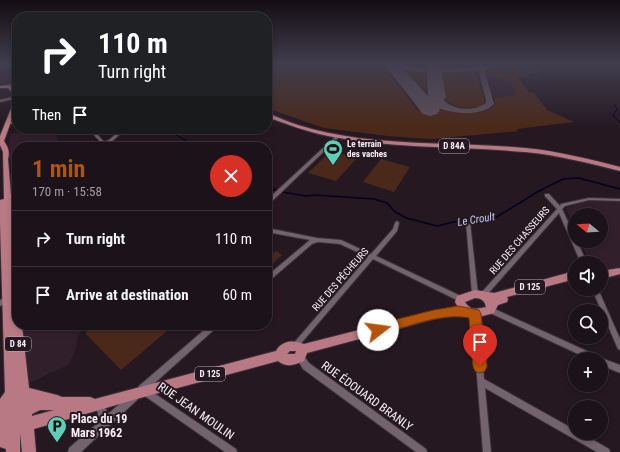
<!DOCTYPE html>
<meta charset="utf-8">
<style>
:root{--surface:#1c1219;--page:#292026;--text:#f1f3f6;--muted:#a09ea2;--line:#3a3238;--accent:#b45309}
body{margin:0;font-family:"Roboto Condensed",sans-serif;background:var(--page);color:var(--text);height:100vh;display:flex;flex-direction:column;font-size:15px;white-space:nowrap}
*{box-sizing:border-box;margin:0}
p{font-size:13px;color:var(--muted)}
.icon{flex:none;width:22px;height:22px;fill:none;stroke:currentColor;stroke-width:2;stroke-linecap:round;stroke-linejoin:round}
.map{position:relative;flex:1;overflow:hidden}
.details{position:absolute;left:12px;top:142px;width:260px;height:188px;display:flex;flex-direction:column;background:var(--surface);border-radius:16px;box-shadow:0 2px 6px #0003,0 0 0 1px var(--line)}
.details>*{flex:none}
.top-card{position:absolute;left:12px;top:12px;width:260px;height:122px;border-radius:16px;box-shadow:0 2px 6px #0003,0 0 0 1px var(--line);background:#202124;color:#fff;overflow:hidden}
.needle{width:26px;rotate:288deg}
.buttons{position:absolute;left:568px;top:208px;display:grid;gap:8px}
.buttons a{display:grid;place-items:center;width:40px;height:40px;border-radius:50%;background:var(--surface);box-shadow:0 2px 6px #0003,0 0 0 1px var(--line);font-size:20px}
.pin{position:absolute;display:grid;place-items:center;width:34px;height:34px;color:#fff;margin:-41px -17px;border-radius:50% 50% 50% 0;rotate:-45deg;box-shadow:0 0 4px #0007}
.pin .icon{rotate:45deg}
.me{position:absolute;width:44px;margin:-22px;rotate:75deg;stroke-linejoin:round;filter:drop-shadow(0 0 3px #0008)}
.turn{display:flex;align-items:center;gap:14px;height:84px;padding:0 20px;font-size:18px}
.turn .icon{width:52px;height:52px;stroke-width:2.5}
.turn b{display:block;font-size:28px;line-height:34px}
.then{display:flex;align-items:center;height:38px;padding:0 20px;background:#0003;gap:8px;font-size:15px}
.round{display:grid;place-items:center;flex:none;width:42px;height:42px;border-radius:21px;background:var(--page)}
.overview{display:flex;align-items:center;justify-content:space-between;height:68px;padding:0 20px}
h1{font-size:24px;font-weight:700;line-height:30px;color:var(--accent)}
ul{padding:0;list-style:none}
li{display:flex;align-items:center;gap:12px;height:56px;padding:0 20px;border-top:1px solid var(--line)}
li div{flex:1}
li b{display:block;font-size:15px}
li em{font-style:normal}
.map>svg:first-child{display:block}
.built{fill:#321f2c}
.green{fill:#4a291a}
.lines{fill:none;stroke-linecap:round;stroke-linejoin:round}
.stream-far1{stroke:#03021f;stroke-width:1}
.stream{stroke:#03021f;stroke-width:1.5}
.taxiway{fill:#5d5059;fill-rule:evenodd}
.runway{fill:#5d5059;fill-rule:evenodd}
.minor-casing{stroke:#3d3339;stroke-width:2}
.tertiary-casing{stroke:#3d3339;stroke-width:2}
.secondary-casing{stroke:#3d3339;stroke-width:2}
.primary-casing{stroke:#3d3339;stroke-width:2}
.minor{fill:#72636d;fill-rule:evenodd}
.tertiary{fill:#72636d;fill-rule:evenodd}
.secondary{fill:#72636d;fill-rule:evenodd}
.primary{fill:#b97984;fill-rule:evenodd}
.shaded-wall{fill:#2e1e36}
.building{fill:#554562;stroke:#6f5f79}
.route{fill:#b45309;stroke:#753606}
.labels{text-anchor:middle;stroke-width:4;stroke-linejoin:round;paint-order:stroke}
.far-poi-label{font-size:9px;font-weight:bold;fill:#f8eef4;stroke:#251821;text-anchor:start}
.shield{fill:#251821;stroke:#b9aeb5;stroke-width:1}
.shield-label{font-size:9px;font-weight:bold;fill:#f8eef4}
.street-label{font-size:10px;fill:#f8eef4;stroke:#251821}
.water-label{font-size:11px;font-style:italic;fill:#c3ccf4;stroke:#251821}
.near-street-label{font-size:12px;fill:#f8eef4;stroke:#251821}
.near-poi-label{font-size:12px;font-weight:bold;fill:#f8eef4;stroke:#251821;text-anchor:start}
</style>
<div class="map">
<svg width="620" height="452" viewBox="0 0 620 452">
<rect width="100%" height="100%" fill="#251821"/>
<!-- built -->
<g class="built">
<polygon points="0,64 13,64 17,67 17,76 11,82 0,84"/>
<polygon points="267,64 536,64 518,78 529,92 534,93 547,110 574,122 516,129 518,131 432,139 388,136 324,128 267,108"/>
<polygon points="27,129 54,129 60,147 17,147 17,159 8,161 9,141 11,133 20,133"/>
<polygon points="589,201 620,201 620,277 601,280 601,263 590,263 580,241 601,241 601,215 575,215 575,230 566,208"/>
<polygon points="33,325 85,325 78,337 75,351 68,365 27,384 24,331"/>
</g>
<!-- green -->
<g class="green">
<path d="M267,64H381L417,110C425,110 434,109 442,110C458,111 481,118 494,106L495,98L516,95L511,82L488,76L486,75L487,71L505,64H534L518,78L529,92L534,93L547,110L574,122L516,129L518,131L432,139L388,136L324,128L267,108Z"/>
<path d="M440,64H492C476,68 454,74 440,64Z"/>
<polygon points="537,64 543,64 547,67 537,74 532,73 526,77 534,78 536,77 537,79 520,77"/>
<polygon points="403,69 425,70 427,90 424,90 406,70"/>
<path d="M441,71H478L477,75L485,103C476,111 451,109 445,98Z"/>
<polygon points="331,151 357,158 336,181 308,173"/>
<polygon points="381,159 410,167 394,192 363,182"/>
<polygon points="267,251 272,254 276,251 282,255 267,269"/>
<polygon points="96,325 174,325 121,370 85,333"/>
</g>
<g class="lines">
<!-- stream-far1 -->
<g class="stream-far1">
<polyline points="614,104 617,109 613,115 620,123"/>
<polyline points="166,129 197,147"/>
</g>
<!-- stream -->
<g class="stream">
<polyline points="267,187 278,191"/>
<polyline points="282,192 306,196 315,195 374,199 387,203 394,211 406,218 437,226 466,219 495,218 539,191 563,179 579,178 620,189"/>
</g>
<!-- taxiway -->
<path class="taxiway" d="M389,64L439,69L466,68L501,64L487,69L485,72L494,104C478,122 428,110 413,95L414,93H420L435,102L433,97L437,95H440C448,110 472,113 486,103V101L479,72L480,70C460,73 407,75 389,64Z"/>
<!-- runway -->
<polygon class="runway" points="384,64 399,64 428,96 426,64 440,64 446,97 443,101 437,102 433,101 440,110 437,114 430,116 423,114"/>
<!-- minor casing -->
<g class="minor-casing">
<g id="minor">
<polygon points="17,96 17,98 0,102 0,100"/>
<polygon points="17,121 17,123 8,124 6,123 8,122"/>
<polygon points="88,129 92,129 104,142 109,140 122,129 126,129 111,142 105,143 108,147 104,147 99,140"/>
<polygon points="336,136 339,137 269,204 267,204 267,200"/>
<polygon points="545,194 549,194 560,206 561,204 589,198 620,199 620,201 589,200 565,206 562,209 575,237 575,241 577,241 587,263 581,263 559,213 485,297 481,297 480,295 481,293 557,209 545,196"/>
<rect x="13" y="208" width="4" height="2"/>
<polygon points="468,220 470,222 478,294 477,296 473,296 472,294 466,222"/>
<polygon points="397,221 399,223 397,231 376,256 463,297 464,299 463,301 461,302 459,301 373,259 297,348 295,349 293,348 291,346 293,344 368,257 340,244 318,242 312,244 269,281 267,281 267,276 310,240 267,232 267,228 317,238 341,240 371,254 393,229 395,223"/>
<polygon points="592,289 598,289 620,339 620,350 618,349"/>
<polygon points="17,293 17,298 0,306 0,300"/>
<polygon points="490,307 600,357 600,358 601,358 620,365 620,373 601,365 601,359 589,359 488,312 487,310 488,308"/>
<polygon points="475,311 477,312 478,314 484,379 575,430 575,433 581,433 609,449 610,452 597,452 485,388 491,452 483,452 472,314 473,312"/>
<polygon points="210,325 218,325 217,327 148,389 236,449 237,452 225,452 139,392 138,389 139,386"/>
<polygon points="300,354 303,355 309,363 426,449 427,452 416,452 303,369 296,357 297,355"/>
</g>
</g>
<!-- tertiary casing -->
<g class="tertiary-casing">
<polygon id="tertiary" points="134,392 137,394 139,397 137,400 81,452 68,452 69,448 98,423 98,413 94,404 96,401 99,399 102,401 108,414 131,394"/>
</g>
<!-- secondary casing -->
<g class="secondary-casing">
<polygon id="secondary" points="17,83 17,85 0,88 0,86"/>
</g>
<!-- primary casing -->
<g class="primary-casing">
<g id="primary">
<polygon points="0,86 11,86 17,93 17,97 8,88 0,88"/>
<path d="M17,98V105L4,141C8,147 10,152 8,159L17,268V325H22L29,388L57,395L62,397H90L95,399L276,351C282,340 294,340 304,344L434,311L458,307L455,302L457,296L475,290L494,293L575,271V279L507,297L508,299L507,302L498,305L494,313L475,318L469,316L458,315L434,319L307,353L304,361C294,365 287,368 278,361L140,398L34,429L36,452H22L20,433V452H6V449L0,447V399L5,392L0,223V200L4,199L3,152L0,145V136L15,99ZM475,298C481,298 485,301 486,307C476,309 471,311 465,302ZM290,351H296L295,354H287ZM40,410H54L32,416V414Z"/>
<path d="M267,113C278,117 288,122 298,125C317,131 338,135 358,138C413,145 469,143 525,148C557,151 589,159 620,167V171C589,163 557,155 525,152C459,146 393,149 328,136C307,132 287,124 267,117Z"/>
<polygon points="620,268 620,274 601,279 601,271"/>
</g>
</g>
<!-- minor -->
<use href="#minor" class="minor"/>
<!-- tertiary -->
<use href="#tertiary" class="tertiary"/>
<!-- secondary -->
<use href="#secondary" class="secondary"/>
<!-- primary -->
<use href="#primary" class="primary"/>
</g>
<!-- shaded-wall -->
<polygon class="shaded-wall" points="11,67 13,70 0,72 0,69"/>
<!-- building -->
<polygon class="building" points="0,64 9,64 11,67 0,69"/>
<!-- sky -->
<linearGradient id="sky" x2="0" y2="1"><stop stop-color="#140d12"/><stop offset="0.5" stop-color="#403d4e"/><stop offset="1" stop-color="#403d4e" stop-opacity="0"/></linearGradient>
<rect width="620" height="127" fill="url(#sky)"/>
<!-- route -->
<path class="route" d="M458,306L479,310L481,314L487,366L485,371L480,373L475,371L473,366L469,318C442,312 404,328 378,335L374,333L372,330L374,326L378,324L434,310Z"/>
<!-- icons -->
<defs>
<g id="stadium-pin" transform="scale(1)"><path d="M0 17L-7.5 6A9.5 9.5 0 1 1 7.5 6Z" fill="#5eceb8" stroke="#251821"/><path d="M0-5a6.5 5 0 1 0 0 10a6.5 5 0 1 0 0-10ZM-3.5-1.8h7v3.6h-7Z" fill="#111"/></g>
<g id="parking-pin" transform="scale(1)"><path d="M0 17L-7.5 6A9.5 9.5 0 1 1 7.5 6Z" fill="#5eceb8" stroke="#251821"/><path d="M-3.5-5.5H1a3.5 3.5 0 0 1 0 7H-1V5.5H-3.5ZM-1-3.4V-.6H.8a1.4 1.4 0 0 0 0-2.8Z" fill="#111"/></g>
</defs>
<g fill-rule="evenodd">
<use href="#stadium-pin" x="333" y="149"/>
<use href="#parking-pin" x="57" y="426"/>
</g>
<g class="labels">
<!-- far-poi labels -->
<g class="far-poi-label">
<text x="347" y="147">Le terrain<tspan x="347" dy="10">des vaches</tspan></text>
</g>
<!-- shield labels -->
<g class="shield">
<rect x="439" y="139" width="30" height="14" rx="3"/>
<rect x="515" y="280" width="30" height="14" rx="3"/>
<rect x="5" y="337" width="26" height="14" rx="3"/>
<rect x="195" y="367" width="30" height="14" rx="3"/>
</g>
<g class="shield-label">
<text x="454" y="149">D 84A</text>
<text x="530" y="290">D 125</text>
<text x="18" y="347">D 84</text>
<text x="210" y="377">D 125</text>
</g>
<!-- street labels -->
<g class="street-label">
<text transform="translate(519 240) rotate(-49)" y="4">RUE DES CHASSEURS</text>
<text transform="translate(340 279) rotate(-49)" y="4">RUE DES PÊCHEURS</text>
</g>
<!-- water labels -->
<g class="water-label">
<text transform="translate(476 219) rotate(-9)" y="4">Le Croult</text>
</g>
<!-- near-street labels -->
<g class="near-street-label">
<text transform="translate(367 396) rotate(36)" y="4">RUE ÉDOUARD BRANLY</text>
<text transform="translate(196 411) rotate(35)" y="4">RUE JEAN MOULIN</text>
</g>
<!-- near-poi labels -->
<g class="near-poi-label">
<text x="71" y="423">Place du 19<tspan x="71" dy="14">Mars 1962</tspan></text>
</g>
</g>
</svg>
<div class="buttons">
<a><svg class="needle" viewBox="-14 -14 28 28"><path d="M0-13l5 13h-10z" fill="#e53935"/><path d="M0 13l5-13h-10z" fill="#a09ea2"/></svg></a>
<a><svg class="icon" aria-label="sound" viewBox="0 0 24 24"><path d="M4 9h4l5-4v14l-5-4H4zM17 9q2 3 0 6"/></svg></a>
<a><svg class="icon" aria-label="search" viewBox="0 0 24 24"><circle cx="10" cy="10" r="6"/><path d="M15 15l6 6"/></svg></a>
<a>+</a>
<a>−</a>
</div>
<div class="pin" style="left:480px;top:366px;background:#d93025"><svg class="icon" aria-label="arrive" viewBox="0 0 24 24"><path d="M6 21V4h12l-3 4 3 4H6"/></svg></div>
<svg class="me" style="left:378px;top:330px" viewBox="-20 -20 40 40"><circle r="19" fill="#fff"/><path d="M0-13L10 11 0 6-10 11z" fill="#b45309"/></svg>
<div class="top-card">
<div class="turn"><svg class="icon" aria-label="right" viewBox="0 0 24 24"><path d="M7 20v-9h11M14 6l5 5-5 5"/></svg><div><b>110 m</b>Turn right</div></div>
<div class="then">Then<svg class="icon" aria-label="arrive" viewBox="0 0 24 24"><path d="M6 21V4h12l-3 4 3 4H6"/></svg></div>
</div>
<section class="details">
<div class="overview"><div><h1>1 min</h1><p>170 m · 15:58</p></div><a class="round" style="background:#d93025;color:#fff"><svg class="icon" aria-label="close" viewBox="0 0 24 24"><path d="M6 6l12 12M18 6L6 18"/></svg></a></div>
<ul>
<li><svg class="icon" aria-label="right" viewBox="0 0 24 24"><path d="M7 20v-9h11M14 6l5 5-5 5"/></svg><div><b>Turn right</b></div><em>110 m</em></li>
<li><svg class="icon" aria-label="arrive" viewBox="0 0 24 24"><path d="M6 21V4h12l-3 4 3 4H6"/></svg><div><b>Arrive at destination</b></div><em>60 m</em></li>
</ul>
</section>
</div>
